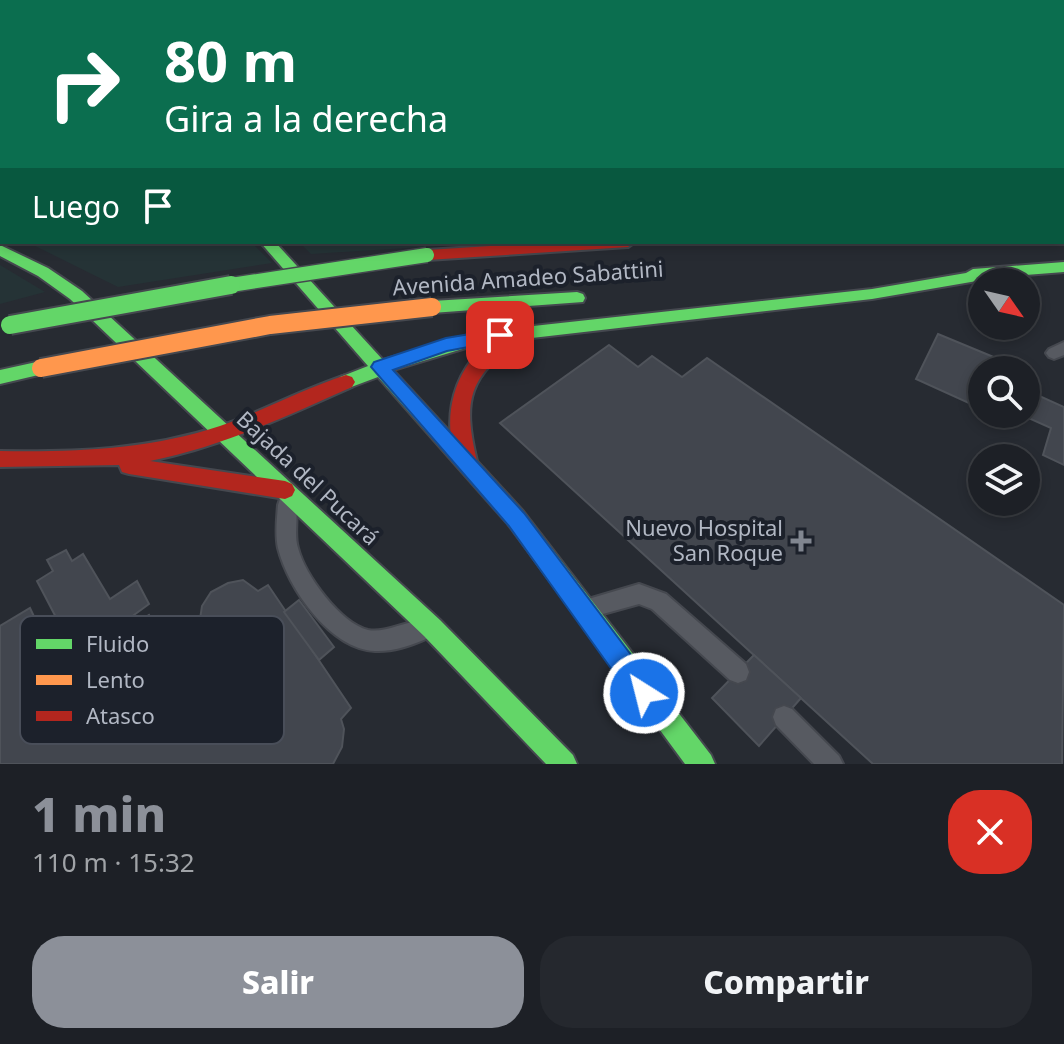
<!DOCTYPE html>
<html lang="es">
<meta charset="utf-8">
<style>
:root{--surface:#1d2026;--page:#25282e;--text:#f1f3f6;--muted:#a0a3a7;--line:#3b3e43;--accent:#8c9099}
body{margin:0;font-family:"Noto Sans",sans-serif;background:var(--page);color:var(--text);height:100vh;display:flex;flex-direction:column;font-size:30px;white-space:nowrap}
*{box-sizing:border-box;margin:0}
p{font-size:26px;color:var(--muted)}
.icon{flex:none;width:44px;height:44px;fill:none;stroke:currentColor;stroke-width:2;stroke-linecap:round;stroke-linejoin:round}
.map{position:relative;height:764px;overflow:hidden}
.side{display:flex;flex-direction:column;background:var(--surface);flex:1}
.side>*{flex:none}
.banner{position:absolute;left:0px;top:0px;width:1064px;height:244px;box-shadow:0 4px 12px #0003,0 0 0 2px var(--line);background:#0b6e4f;color:#fff;overflow:hidden}
.needle{width:52px;rotate:124deg}
.tools{position:absolute;left:968px;top:268px;display:grid;gap:16px}
.tools a{display:grid;place-items:center;width:72px;height:72px;border-radius:50%;background:var(--surface);box-shadow:0 4px 12px #0003,0 0 0 2px var(--line);font-size:40px}
.pin{position:absolute;display:grid;place-items:center;width:68px;height:68px;color:#fff;margin:-34px;border-radius:16px;box-shadow:0 4px 12px #0006}
.me{position:absolute;width:88px;margin:-44px;rotate:324deg;stroke-linejoin:round;filter:drop-shadow(0 0 6px #0008)}
.turn{display:flex;align-items:center;gap:28px;height:168px;padding:0 32px;font-size:36px}
.turn .icon{width:104px;height:104px;stroke-width:2.5}
.turn b{display:block;font-size:56px;line-height:68px}
.then{display:flex;align-items:center;height:76px;padding:0 32px;background:#0003;gap:16px;font-size:30px}
.round{display:grid;place-items:center;flex:none;width:84px;height:84px;border-radius:32px;background:var(--page)}
.headline{display:flex;align-items:center;justify-content:space-between;height:136px;padding:0 32px}
h1{font-size:48px;font-weight:800;line-height:60px;color:var(--accent)}
.button{display:flex;gap:16px;margin-top:auto;padding:16px 32px}
.button a{flex:1;height:92px;border-radius:32px;background:var(--accent);color:#fff;font-size:32px;font-weight:800;line-height:92px;text-align:center}
.button a+a{background:var(--page);color:var(--text)}
.map>svg:first-child{display:block}
.green{fill:#253336}
.building{fill:#42464e;stroke:#4f535a;stroke-width:2}
.lines{fill:none;stroke-linecap:round;stroke-linejoin:round}
.lane-casing{stroke:#45484f;stroke-width:4}
.fast-casing{stroke:#45484f;stroke-width:4}
.jam-casing{stroke:#45484f;stroke-width:4}
.path{stroke:#595d62;stroke-width:3;stroke-dasharray:4 4;stroke-linecap:butt}
.lane{fill:#575a61;fill-rule:evenodd}
.fast{fill:#63d668;fill-rule:evenodd}
.jam{fill:#b3261e;fill-rule:evenodd}
.fast-bridge-far1-casing{stroke:#45484f;stroke-width:17;stroke-linecap:butt}
.fast-bridge-casing{stroke:#45484f;stroke-width:22;stroke-linecap:butt}
.slow-bridge-casing{stroke:#45484f;stroke-width:22;stroke-linecap:butt}
.fast-bridge-far1{stroke:#63d668;stroke-width:14}
.fast-bridge{stroke:#63d668;stroke-width:18}
.slow-bridge{stroke:#ff974d;stroke-width:18}
.route{fill:#1a73e8;stroke:#114b97;stroke-width:2}
.poi-dot{fill:#818690;stroke:#1c212b;stroke-width:3}
.labels{text-anchor:middle;stroke-width:8;stroke-linejoin:round;paint-order:stroke}
.street-label{font-size:22px;fill:#b1b7c3;stroke:#1c212b}
.poi-label{font-size:22px;fill:#b1b7c3;stroke:#1c212b;text-anchor:end}
.key{fill:#1c212b;stroke:#494e59;stroke-width:2}
.key-label{font-size:22px;fill:#b1b7c3}
</style>
<div class="map">
<svg width="1064" height="764" viewBox="0 0 1064 764">
<rect width="100%" height="100%" fill="#272b32"/>
<!-- green -->
<g class="green">
<polygon points="0,0 1064,0 1064,184 1062,2 2,2 2,90"/>
<polygon points="27,242 251,242 272,263 118,287"/>
<polygon points="299,242 504,242 311,254"/>
<polygon points="0,265 45,292 0,304"/>
</g>
<!-- building -->
<g class="building">
<polygon points="938,334 1025,370 982,370 982,409 916,379"/>
<polygon points="609,345 638,367 652,356 682,377 707,358 1064,605 1062,764 873,764 500,423"/>
<polygon points="1026,371 1032,373 1026,390 1064,407 1064,465 1043,455 1051,428 1022,415 1018,425 994,414 1026,414"/>
<polygon points="66,550 72,561 83,554 110,599 137,581 149,604 123,623 127,629 149,615 190,687 215,670 196,636 205,629 200,619 202,606 211,592 228,583 243,580 258,591 268,585 351,708 341,719 344,729 342,747 333,764 0,764 0,626 30,608 53,657 71,646 37,581 53,571 47,560"/>
<polygon points="299,600 334,647 319,660 284,612"/>
<polygon points="754,655 801,698 759,746 712,698"/>
</g>
<g class="lines">
<!-- lane casing -->
<g class="lane-casing">
<g id="lane">
<polygon points="1064,342 1064,355 1054,359 1049,357 1046,353 1049,349"/>
<path d="M287,497L294,499C300,514 293,532 298,548C305,575 340,623 368,630C389,634 410,616 428,624L431,631L428,638C413,645 392,652 375,651C330,649 288,588 278,548C275,534 277,519 278,505L280,499Z"/>
<polygon points="639,584 666,594 746,664 749,672 746,680 738,683 730,680 652,609 639,604 592,617 585,614 582,607 585,600"/>
<polygon points="784,706 792,709 839,756 843,764 814,764 776,725 773,717 776,709"/>
</g>
</g>
<!-- fast casing -->
<g class="fast-casing">
<g id="fast">
<polygon points="0,102 2,103 2,111 0,110"/>
<polygon points="2,137 2,145 0,146 0,138"/>
<rect x="1062" y="213" width="2" height="8"/>
<polygon points="260,242 275,242 383,360 479,332 872,289 966,273 973,269 1064,262 1064,272 1000,277 872,299 479,344 393,370 522,510 711,755 715,764 685,764 508,524 378,377 346,389 340,387 337,382 340,377 368,366"/>
<polygon points="0,245 48,268 82,291 440,620 573,755 577,764 546,764 424,636 70,299 38,276 0,256"/>
<polygon points="577,292 583,294 585,298 583,302 432,313 424,307 432,301"/>
<polygon points="41,361 47,363 50,368 47,373 0,384 0,370"/>
</g>
</g>
<!-- jam casing -->
<g class="jam-casing">
<g id="jam">
<polygon points="554,242 635,242 628,247 427,260 419,255 427,250"/>
<path d="M516,329L522,331L524,335L522,339C469,376 462,399 477,461L474,467L467,469L460,467C435,416 459,346 516,329Z"/>
<path d="M346,375L352,377L355,382L352,387C287,416 221,447 150,461L285,481L292,484L295,490L292,496L285,499L129,474L122,472L119,465L0,467V451C76,452 147,450 220,426C263,411 303,389 346,375Z"/>
</g>
</g>
<!-- path -->
<g class="path">
<polyline points="312,0 320,2"/>
<polyline points="500,0 513,2"/>
<polyline points="176,2 183,0"/>
</g>
<!-- lane -->
<use href="#lane" class="lane"/>
<!-- fast -->
<use href="#fast" class="fast"/>
<!-- jam -->
<use href="#jam" class="jam"/>
<!-- fast-bridge-far1 casing -->
<g class="fast-bridge-far1-casing">
<polyline id="fast-bridge-far1" points="218,287 427,255"/>
</g>
<!-- fast-bridge casing -->
<g class="fast-bridge-casing">
<polyline id="fast-bridge" points="10,325 231,285"/>
</g>
<!-- slow-bridge casing -->
<g class="slow-bridge-casing">
<polyline id="slow-bridge" points="41,368 270,325 432,307"/>
</g>
<!-- fast-bridge-far1 -->
<use href="#fast-bridge-far1" class="fast-bridge-far1"/>
<!-- fast-bridge -->
<use href="#fast-bridge" class="fast-bridge"/>
<!-- slow-bridge -->
<use href="#slow-bridge" class="slow-bridge"/>
</g>
<!-- route -->
<polygon class="route" points="500,329 509,335 506,340 447,351 393,370 524,513 653,684 657,693 653,702 644,706 635,702 509,526 371,367 374,362 446,338"/>
<!-- markers -->
<path class="poi-dot" d="M797 529h8v8h8v8h-8v8h-8v-8h-8v-8h8z"/>
<g class="labels">
<!-- street labels -->
<g class="street-label">
<text transform="translate(528 278) rotate(-4)" y="8">Avenida Amadeo Sabattini</text>
<text transform="translate(308 478) rotate(43)" y="8">Bajada del Pucará</text>
</g>
<!-- poi labels -->
<g class="poi-label">
<text x="783" y="536">Nuevo Hospital<tspan x="783" dy="25">San Roque</tspan></text>
</g>
</g>
<!-- legend -->
<rect x="20" y="616" width="264" height="128" rx="12" class="key"/>
<rect x="36" y="639" width="36" height="10" fill="#63d668"/>
<rect x="36" y="675" width="36" height="10" fill="#ff974d"/>
<rect x="36" y="711" width="36" height="10" fill="#b3261e"/>
<g class="key-label">
<text x="86" y="652">Fluido</text>
<text x="86" y="688">Lento</text>
<text x="86" y="724">Atasco</text>
</g>
</svg>
<div class="tools">
<a><svg class="needle" viewBox="-14 -14 28 28"><path d="M0-13l5 13h-10z" fill="#e53935"/><path d="M0 13l5-13h-10z" fill="#a0a3a7"/></svg></a>
<a><svg class="icon" aria-label="search" viewBox="0 0 24 24"><circle cx="10" cy="10" r="6"/><path d="M15 15l6 6"/></svg></a>
<a><svg class="icon" aria-label="layers" viewBox="0 0 24 24"><path d="M12 4l9 5-9 5-9-5zM3 14l9 5 9-5"/></svg></a>
</div>
<div class="pin" style="left:500px;top:335px;background:#d93025"><svg class="icon" aria-label="arrive" viewBox="0 0 24 24"><path d="M6 21V4h12l-3 4 3 4H6"/></svg></div>
<svg class="me" style="left:644px;top:693px" viewBox="-20 -20 40 40"><circle r="17" fill="#1a73e8" stroke="#fff" stroke-width="3"/><path d="M0-11L8 9 0 5-8 9z" fill="#fff"/></svg>
<div class="banner">
<div class="turn"><svg class="icon" aria-label="right" viewBox="0 0 24 24"><path d="M7 20v-9h11M14 6l5 5-5 5"/></svg><div><b>80 m</b>Gira a la derecha</div></div>
<div class="then">Luego<svg class="icon" aria-label="arrive" viewBox="0 0 24 24"><path d="M6 21V4h12l-3 4 3 4H6"/></svg></div>
</div>
</div>
<section class="side">
<div class="headline"><div><h1>1 min</h1><p>110 m · 15:32</p></div><a class="round" style="background:#d93025;color:#fff"><svg class="icon" aria-label="close" viewBox="0 0 24 24"><path d="M6 6l12 12M18 6L6 18"/></svg></a></div>
<div class="button"><a>Salir</a><a>Compartir</a></div>
</section>
